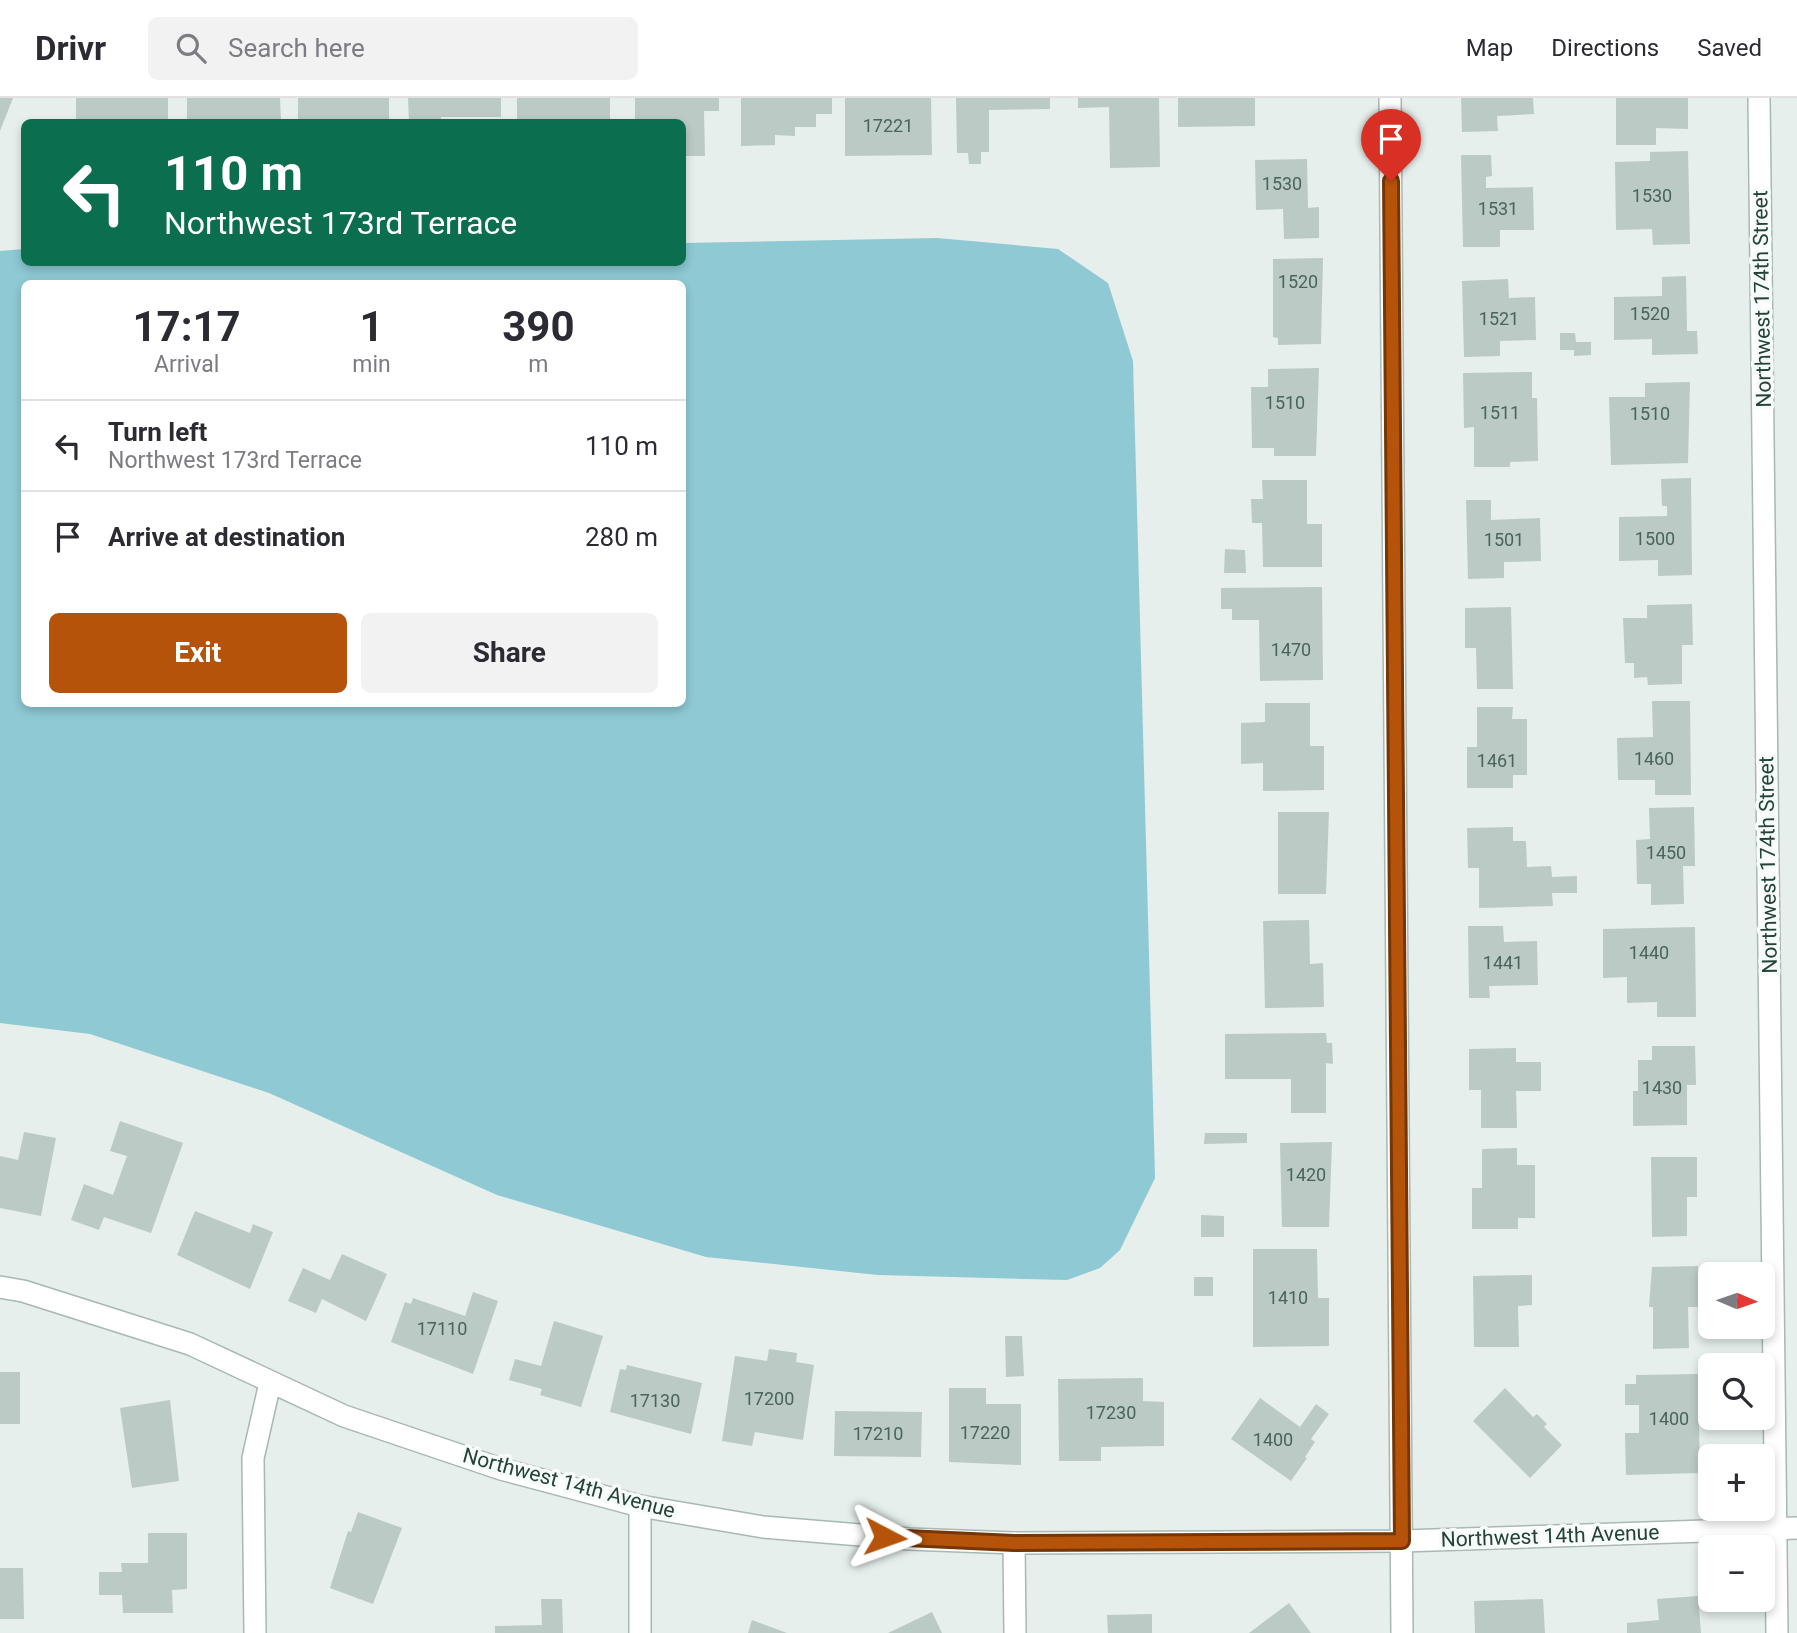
<!DOCTYPE html>
<meta charset="utf-8">
<style>
:root{--surface:#fff;--page:#f2f2f3;--text:#2b2b33;--muted:#7c7c81;--line:#e1e1e2;--accent:#b45309}
body{margin:0;font-family:Roboto,sans-serif;background:var(--page);color:var(--text);height:100vh;display:flex;flex-direction:column;font-size:26px;white-space:nowrap}
*{box-sizing:border-box;margin:0}
p{font-size:23px;color:var(--muted)}
.icon{flex:none;width:38px;height:38px;fill:none;stroke:currentColor;stroke-width:2;stroke-linecap:round;stroke-linejoin:round}
.map{position:relative;flex:1;overflow:hidden}
.side{position:absolute;left:21px;top:182px;width:665px;height:427px;display:flex;flex-direction:column;background:var(--surface);border-radius:10px;box-shadow:0 4px 10px #0003}
.side>*{flex:none}
.guide{position:absolute;left:21px;top:21px;width:665px;height:147px;border-radius:10px;box-shadow:0 4px 10px #0003;background:#0b6e4f;color:#fff;overflow:hidden}
.needle{width:46px;rotate:92deg}
.buttons{position:absolute;left:1698px;top:1164px;display:grid;gap:14px}
.buttons a{display:grid;place-items:center;width:77px;height:77px;border-radius:10px;background:var(--surface);box-shadow:0 4px 10px #0003;font-size:35px}
.pin{position:absolute;display:grid;place-items:center;width:60px;height:60px;color:#fff;margin:-72px -30px;border-radius:50% 50% 50% 0;rotate:-45deg;box-shadow:0 0 7px #0007}
.pin .icon{rotate:45deg}
.me{position:absolute;width:77px;margin:-38px;rotate:94deg;stroke-linejoin:round;filter:drop-shadow(0 0 5px #0008)}
.turn{display:flex;align-items:center;gap:24px;height:147px;padding:0 28px;font-size:32px}
.turn .icon{width:91px;height:91px;stroke-width:2.5}
.turn b{display:block;font-size:49px;line-height:60px}
.eta{display:flex;justify-content:space-evenly;align-items:center;height:119px;text-align:center}
.eta b{font-size:42px;font-weight:700;line-height:49px}
.cta{display:flex;gap:14px;margin-top:auto;padding:14px 28px}
.cta a{flex:1;height:80px;border-radius:10px;background:var(--accent);color:#fff;font-size:28px;font-weight:700;line-height:80px;text-align:center}
.cta a+a{background:var(--page);color:var(--text)}
ul{padding:0;list-style:none}
li{display:flex;align-items:center;gap:21px;height:91px;padding:0 28px;border-top:2px solid var(--line)}
li div{flex:1}
li b{display:block;font-size:26px}
li em{font-style:normal}
header{display:flex;align-items:center;gap:42px;box-sizing:border-box;height:98px;padding:0 35px;background:var(--surface);border-bottom:2px solid var(--line)}
header strong{font-size:33px}
nav{display:flex;gap:38px;margin-inline-start:auto;font-size:24px}
.search{width:490px;height:63px;background:var(--page);display:flex;align-items:center;gap:18px;box-sizing:border-box;padding:0 24px;border-radius:10px;color:var(--muted);font-size:26px}
.map>svg:first-child{display:block}
.water{fill:#8ec9d4;fill-rule:evenodd}
.building{fill:#bbcac4}
.lines{fill:none;stroke-linecap:round;stroke-linejoin:round}
.street-casing{stroke:#a8b8b2;stroke-width:24}
.street{stroke:#fff;stroke-width:21}
.route-casing{stroke:#753606;stroke-width:18}
.route{stroke:#b45309;stroke-width:12}
.labels{text-anchor:middle;stroke-width:7;stroke-linejoin:round;paint-order:stroke}
.number-label{font-size:18px;fill:#4a645c}
.street-label{font-size:21px;fill:#24423a;stroke:#f7fbf9}
</style>
<header>
<strong>Drivr</strong>
<div class="search"><svg class="icon" aria-label="search" viewBox="0 0 24 24"><circle cx="10" cy="10" r="6"/><path d="M15 15l6 6"/></svg>Search here</div>
<nav><a>Map</a><a>Directions</a><a>Saved</a></nav>
</header>
<div class="map">
<svg width="1797" height="1535" viewBox="0 0 1797 1535">
<rect width="100%" height="100%" fill="#e6efeb"/>
<!-- water -->
<path class="water" d="M937,140L1058,151L1108,185L1133,263L1155,1080L1120,1152L1100,1170L1067,1182L878,1177L706,1159L497,1097L269,995L90,936L0,925V153L24,151V164H682L683,145ZM24,186H682V606H24Z"/>
<!-- building -->
<g class="building">
<polygon points="0,0 13,0 0,33"/>
<rect x="76" y="0" width="92" height="24"/>
<polygon points="187,0 280,0 281,24 187,24"/>
<rect x="298" y="0" width="91" height="24"/>
<polygon points="408,0 501,0 501,19 441,19 441,24 409,24"/>
<polygon points="517,0 610,0 610,22 517,24"/>
<polygon points="635,0 719,0 719,13 704,13 705,58 682,58 682,24 635,24"/>
<polygon points="741,0 832,0 832,16 816,16 816,29 795,29 795,38 775,37 775,47 741,48"/>
<polygon points="845,0 931,0 932,57 845,58"/>
<polygon points="956,0 1050,0 1050,11 989,12 989,54 981,54 981,66 969,66 968,55 957,55"/>
<polygon points="1078,0 1159,0 1160,69 1110,70 1109,9 1078,10"/>
<polygon points="1178,0 1255,0 1255,28 1178,29"/>
<polygon points="1461,0 1533,0 1534,16 1497,18 1498,33 1462,34"/>
<polygon points="1616,0 1688,0 1688,31 1656,30 1656,47 1616,47"/>
<polygon points="1688,53 1690,146 1653,147 1652,131 1616,132 1615,64 1650,63 1650,54"/>
<polygon points="1461,57 1491,57 1492,78 1486,79 1486,90 1533,89 1534,132 1500,132 1500,149 1463,149"/>
<polygon points="1307,61 1308,110 1319,109 1319,140 1284,141 1283,111 1256,112 1255,62"/>
<polygon points="1323,160 1321,246 1278,247 1278,240 1273,239 1273,161"/>
<polygon points="1686,178 1687,233 1697,233 1698,256 1652,257 1652,241 1614,242 1614,199 1662,198 1662,179"/>
<polygon points="1508,181 1509,200 1535,199 1536,242 1500,243 1500,258 1464,259 1462,183"/>
<polygon points="1560,235 1575,235 1576,244 1591,244 1591,257 1574,258 1574,252 1560,252"/>
<polygon points="1319,270 1316,358 1274,358 1274,350 1252,350 1251,289 1268,289 1268,271"/>
<polygon points="1532,274 1532,300 1537,300 1538,363 1510,364 1510,369 1474,369 1474,329 1464,330 1463,275"/>
<polygon points="1690,284 1688,365 1611,367 1609,299 1645,299 1645,285"/>
<polygon points="1691,380 1692,477 1658,478 1658,462 1619,463 1619,419 1667,418 1667,408 1662,408 1661,381"/>
<polygon points="1262,382 1307,382 1307,426 1322,426 1322,469 1263,469 1262,425 1252,425 1251,401 1263,401"/>
<polygon points="1466,402 1491,402 1491,422 1540,420 1541,463 1504,464 1504,480 1468,481"/>
<polygon points="1225,451 1245,452 1246,475 1224,475"/>
<polygon points="1322,489 1323,582 1260,583 1259,522 1232,522 1232,511 1221,511 1221,490"/>
<polygon points="1692,506 1693,547 1682,547 1682,586 1648,587 1647,579 1634,580 1634,565 1625,565 1623,520 1647,520 1647,507"/>
<polygon points="1511,509 1513,591 1477,591 1476,550 1465,550 1465,510"/>
<polygon points="1652,603 1690,603 1691,697 1655,697 1655,682 1618,682 1617,640 1653,639"/>
<polygon points="1265,605 1310,605 1310,648 1324,648 1324,692 1263,693 1263,665 1241,666 1241,625 1265,624"/>
<polygon points="1477,609 1513,609 1512,621 1527,621 1527,677 1513,677 1513,690 1467,690 1467,649 1477,649"/>
<polygon points="1694,709 1695,768 1683,768 1684,806 1651,807 1651,786 1637,786 1636,742 1650,741 1649,710"/>
<polygon points="1278,714 1329,714 1326,796 1278,796"/>
<polygon points="1513,729 1513,743 1526,743 1527,769 1551,768 1552,779 1577,778 1577,795 1552,795 1553,808 1479,810 1479,770 1468,770 1467,730"/>
<polygon points="1309,822 1310,866 1323,865 1324,909 1265,910 1263,823"/>
<polygon points="1468,828 1503,828 1504,844 1537,843 1538,887 1489,888 1490,900 1469,900"/>
<polygon points="1695,829 1696,919 1657,919 1657,904 1627,905 1627,879 1603,880 1603,831"/>
<polygon points="1326,935 1327,945 1332,945 1333,966 1326,965 1326,1015 1291,1015 1291,981 1225,981 1225,936"/>
<polygon points="1652,948 1695,948 1696,987 1687,987 1687,1027 1633,1028 1633,993 1638,993 1638,962 1652,962"/>
<polygon points="1516,950 1516,964 1541,964 1541,993 1516,993 1517,1030 1481,1030 1481,992 1469,992 1469,951"/>
<polygon points="120,1023 183,1045 151,1135 104,1119 99,1132 71,1122 84,1086 113,1097 127,1058 110,1053"/>
<polygon points="24,1034 56,1040 41,1118 0,1110 0,1058 18,1062"/>
<polygon points="1205,1035 1247,1035 1247,1045 1204,1046"/>
<polygon points="1332,1044 1329,1129 1282,1129 1280,1045"/>
<polygon points="1517,1050 1517,1067 1535,1067 1535,1120 1518,1120 1518,1131 1472,1131 1472,1090 1482,1090 1482,1051"/>
<polygon points="1651,1059 1697,1059 1697,1099 1687,1099 1687,1138 1652,1139"/>
<polygon points="195,1113 250,1135 253,1126 273,1134 250,1191 177,1157"/>
<polygon points="1201,1117 1224,1118 1224,1139 1201,1139"/>
<polygon points="1253,1151 1317,1151 1318,1200 1329,1200 1329,1248 1253,1249"/>
<polygon points="342,1156 387,1176 366,1223 322,1201 316,1215 288,1203 303,1170 330,1182"/>
<polygon points="1698,1168 1699,1209 1688,1209 1689,1250 1653,1251 1653,1209 1649,1209 1652,1169"/>
<polygon points="1532,1177 1532,1207 1518,1208 1519,1249 1474,1249 1473,1178"/>
<rect x="1194" y="1179" width="19" height="19"/>
<polygon points="473,1194 498,1203 473,1276 391,1244 405,1204 411,1206 413,1200 465,1218"/>
<polygon points="554,1223 603,1238 581,1309 540,1297 542,1291 509,1282 515,1261 541,1268"/>
<polygon points="1005,1238 1022,1238 1024,1278 1006,1279"/>
<polygon points="769,1251 797,1255 796,1264 814,1267 803,1342 755,1334 752,1348 722,1343 735,1258 767,1263"/>
<polygon points="627,1267 702,1285 691,1336 610,1314 620,1271 626,1272"/>
<rect x="0" y="1274" width="20" height="52"/>
<polygon points="1698,1276 1700,1375 1626,1377 1625,1335 1639,1335 1639,1307 1625,1307 1625,1286 1636,1286 1636,1277"/>
<polygon points="1143,1280 1143,1303 1164,1304 1164,1348 1101,1349 1101,1363 1059,1363 1058,1281"/>
<polygon points="949,1290 986,1290 986,1306 1021,1306 1021,1367 949,1364"/>
<polygon points="1505,1290 1533,1319 1537,1316 1547,1326 1544,1329 1562,1347 1530,1380 1473,1323"/>
<polygon points="1260,1300 1300,1329 1316,1306 1329,1316 1311,1341 1315,1344 1305,1359 1307,1360 1291,1383 1231,1341"/>
<polygon points="170,1302 179,1383 132,1390 120,1310"/>
<polygon points="835,1313 922,1314 921,1359 834,1358"/>
<polygon points="358,1414 402,1430 373,1506 330,1490 348,1433 351,1434"/>
<polygon points="148,1435 187,1435 187,1491 172,1492 173,1515 123,1515 122,1497 99,1497 99,1474 122,1474 121,1465 148,1465"/>
<polygon points="0,1470 23,1470 24,1521 0,1521"/>
<polygon points="1698,1498 1701,1535 1627,1535 1627,1525 1659,1522 1657,1501"/>
<polygon points="541,1501 562,1501 563,1535 495,1535 495,1528 542,1527"/>
<polygon points="1543,1501 1545,1535 1475,1535 1474,1503"/>
<polygon points="1289,1505 1311,1535 1249,1535"/>
<polygon points="932,1514 942,1535 888,1535"/>
<polygon points="1152,1516 1152,1535 1108,1535 1107,1517"/>
<polygon points="752,1522 787,1535 748,1535"/>
</g>
<g class="lines">
<!-- street casing -->
<g class="street-casing">
<g id="street">
<polyline points="1390,0 1402,1535"/>
<polyline points="1759,0 1777,1535"/>
<polyline points="0,1189 23,1193 190,1246 344,1318 501,1371 640,1408 763,1429 909,1441 1014,1445 1402,1443 1797,1430"/>
<polyline points="1014,1445 1015,1535"/>
<polyline points="255,1535 253,1360 270,1285"/>
<polyline points="640,1535 640,1408"/>
</g>
</g>
<!-- street -->
<use href="#street" class="street"/>
</g>
<g class="lines">
<!-- route casing -->
<g class="route-casing">
<polyline id="route" points="885,1439 1014,1445 1402,1443 1391,83"/>
</g>
<!-- route -->
<use href="#route" class="route"/>
</g>
<g class="labels">
<!-- number labels -->
<g class="number-label">
<text x="888" y="34">17221</text>
<text x="1282" y="92">1530</text>
<text x="1652" y="104">1530</text>
<text x="1498" y="117">1531</text>
<text x="1298" y="190">1520</text>
<text x="1650" y="222">1520</text>
<text x="1499" y="227">1521</text>
<text x="1285" y="311">1510</text>
<text x="1500" y="321">1511</text>
<text x="1650" y="322">1510</text>
<text x="1655" y="447">1500</text>
<text x="1504" y="448">1501</text>
<text x="1291" y="558">1470</text>
<text x="1654" y="667">1460</text>
<text x="1497" y="669">1461</text>
<text x="1666" y="761">1450</text>
<text x="1649" y="861">1440</text>
<text x="1503" y="871">1441</text>
<text x="1662" y="996">1430</text>
<text x="1306" y="1083">1420</text>
<text x="1288" y="1206">1410</text>
<text x="442" y="1237">17110</text>
<text x="769" y="1307">17200</text>
<text x="655" y="1309">17130</text>
<text x="1111" y="1321">17230</text>
<text x="1669" y="1327">1400</text>
<text x="985" y="1341">17220</text>
<text x="878" y="1342">17210</text>
<text x="1273" y="1348">1400</text>
</g>
<!-- street labels -->
<g class="street-label">
<text transform="translate(1762 201) rotate(-91)" y="7">Northwest 174th Street</text>
<text transform="translate(1768 767) rotate(-91)" y="7">Northwest 174th Street</text>
<text transform="translate(569 1385) rotate(15)" y="7">Northwest 14th Avenue</text>
<text transform="translate(1550 1438) rotate(-2)" y="7">Northwest 14th Avenue</text>
</g>
</g>
</svg>
<div class="buttons">
<a><svg class="needle" viewBox="-14 -14 28 28"><path d="M0-13l5 13h-10z" fill="#e53935"/><path d="M0 13l5-13h-10z" fill="#7c7c81"/></svg></a>
<a><svg class="icon" aria-label="search" viewBox="0 0 24 24"><circle cx="10" cy="10" r="6"/><path d="M15 15l6 6"/></svg></a>
<a>+</a>
<a>−</a>
</div>
<div class="pin" style="left:1391px;top:83px;background:#d93025"><svg class="icon" aria-label="arrive" viewBox="0 0 24 24"><path d="M6 21V4h12l-3 4 3 4H6"/></svg></div>
<svg class="me" style="left:885px;top:1439px" viewBox="-20 -20 40 40"><path d="M0-17L14 15 0 8-14 15z" fill="#b45309" stroke="#fff" stroke-width="4"/></svg>
<div class="guide">
<div class="turn"><svg class="icon" aria-label="left" viewBox="0 0 24 24"><path d="M17 20v-9H6M10 6l-5 5 5 5"/></svg><div><b>110 m</b>Northwest 173rd Terrace</div></div>
</div>
<section class="side">
<div class="eta">
<div><b>17:17</b><p>Arrival</p></div>
<div><b>1</b><p>min</p></div>
<div><b>390</b><p>m</p></div>
</div>
<ul>
<li><svg class="icon" aria-label="left" viewBox="0 0 24 24"><path d="M17 20v-9H6M10 6l-5 5 5 5"/></svg><div><b>Turn left</b><p>Northwest 173rd Terrace</p></div><em>110 m</em></li>
<li><svg class="icon" aria-label="arrive" viewBox="0 0 24 24"><path d="M6 21V4h12l-3 4 3 4H6"/></svg><div><b>Arrive at destination</b></div><em>280 m</em></li>
</ul>
<div class="cta"><a>Exit</a><a>Share</a></div>
</section>
</div>
